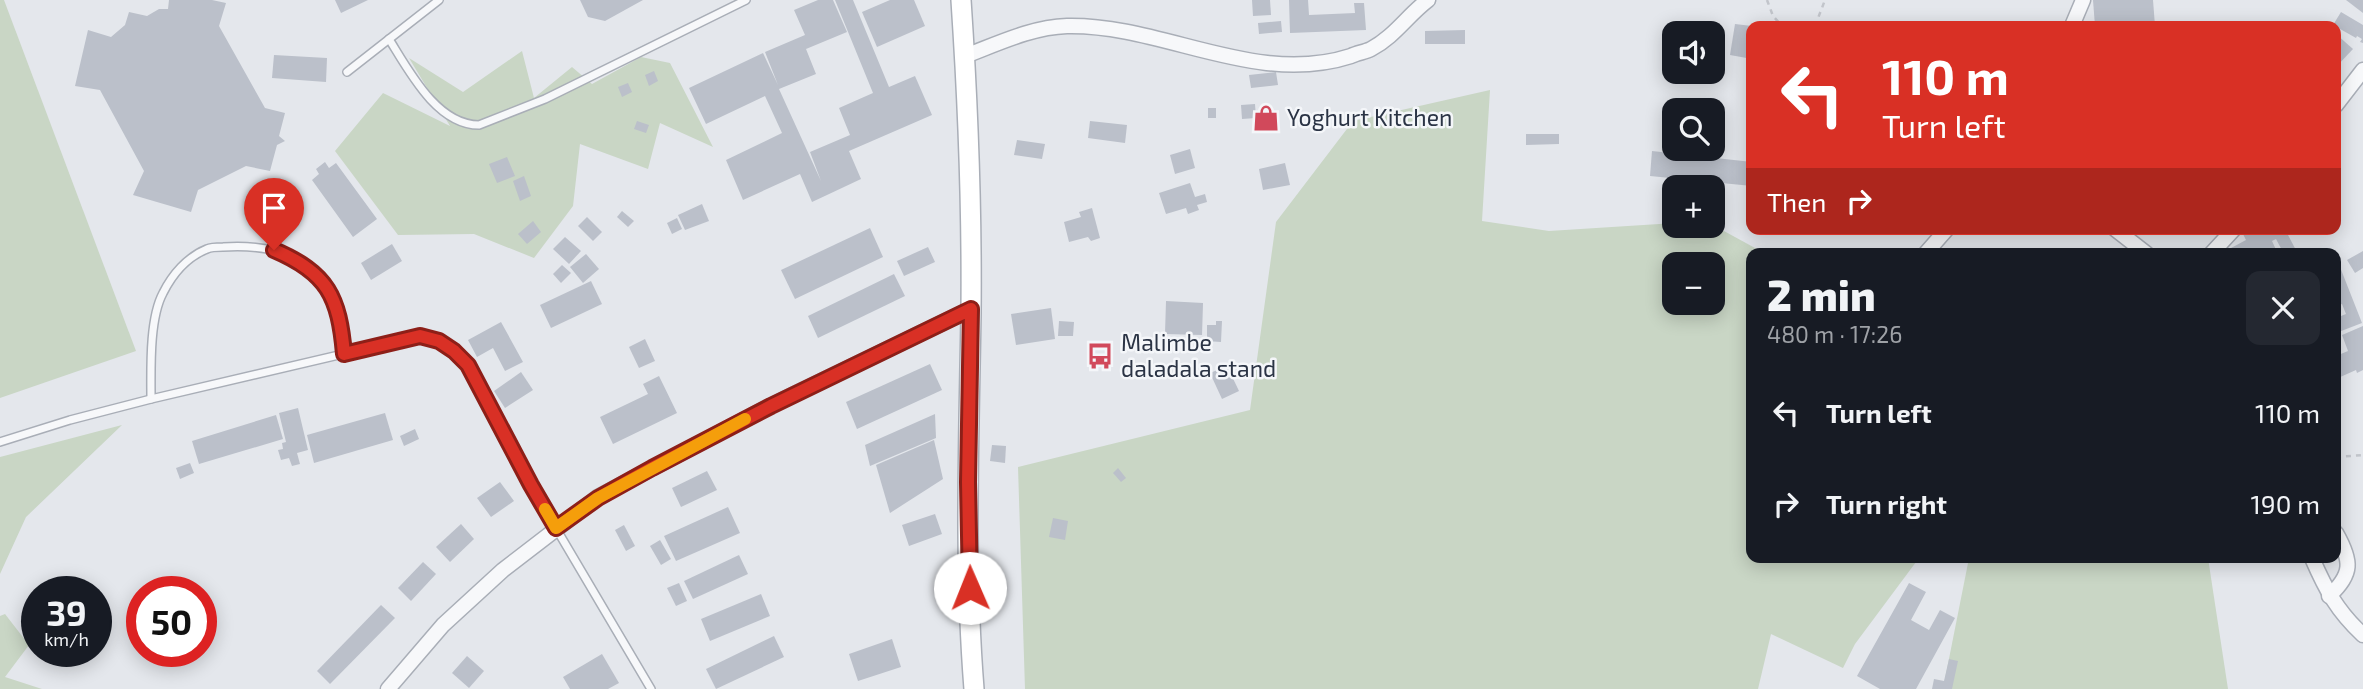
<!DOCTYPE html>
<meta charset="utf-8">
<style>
:root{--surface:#171b24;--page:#242831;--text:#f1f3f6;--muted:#9ea1a6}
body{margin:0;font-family:"Exo 2",sans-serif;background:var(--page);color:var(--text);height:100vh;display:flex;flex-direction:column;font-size:26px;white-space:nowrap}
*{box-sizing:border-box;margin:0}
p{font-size:23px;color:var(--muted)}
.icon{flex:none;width:38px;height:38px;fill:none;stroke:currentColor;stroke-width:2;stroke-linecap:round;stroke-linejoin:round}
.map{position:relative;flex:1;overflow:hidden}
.details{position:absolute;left:1746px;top:248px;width:595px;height:315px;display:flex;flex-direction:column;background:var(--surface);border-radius:14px;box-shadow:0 4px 18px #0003}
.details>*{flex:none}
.guide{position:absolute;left:1746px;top:21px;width:595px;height:214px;border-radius:14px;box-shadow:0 4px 18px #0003;background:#d93025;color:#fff;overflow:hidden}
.controls{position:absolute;left:1662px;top:21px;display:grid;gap:14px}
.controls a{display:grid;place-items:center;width:63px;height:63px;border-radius:14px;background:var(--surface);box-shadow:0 4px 18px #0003;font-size:35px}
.speed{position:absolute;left:21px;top:576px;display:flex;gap:14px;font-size:35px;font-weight:700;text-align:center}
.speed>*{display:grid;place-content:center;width:91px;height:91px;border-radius:50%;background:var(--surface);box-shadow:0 4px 18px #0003;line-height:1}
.speed small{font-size:18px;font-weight:400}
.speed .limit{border:10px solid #d22;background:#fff;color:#111}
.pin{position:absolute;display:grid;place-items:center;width:60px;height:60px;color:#fff;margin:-72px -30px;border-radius:50% 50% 50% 0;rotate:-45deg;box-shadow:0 0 7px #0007}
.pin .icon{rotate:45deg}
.me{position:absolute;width:77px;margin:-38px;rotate:359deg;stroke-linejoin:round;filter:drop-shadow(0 0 5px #0008)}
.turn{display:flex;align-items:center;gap:24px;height:147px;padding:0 21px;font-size:32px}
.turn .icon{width:91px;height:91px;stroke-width:2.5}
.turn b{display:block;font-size:49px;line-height:60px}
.then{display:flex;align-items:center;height:66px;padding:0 21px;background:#0003;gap:14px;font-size:26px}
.round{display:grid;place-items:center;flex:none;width:74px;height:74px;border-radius:14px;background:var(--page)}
.overview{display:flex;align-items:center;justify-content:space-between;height:119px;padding:0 21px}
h1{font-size:42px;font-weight:800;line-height:52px}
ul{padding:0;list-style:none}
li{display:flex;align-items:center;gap:21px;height:91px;padding:0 21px}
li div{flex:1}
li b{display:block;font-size:26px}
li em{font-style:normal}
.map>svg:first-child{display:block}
.green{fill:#c9d6c5;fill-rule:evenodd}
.building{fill:#bbc0ca}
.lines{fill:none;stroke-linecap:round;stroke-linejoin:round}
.lane-casing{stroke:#a9aeb7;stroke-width:10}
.street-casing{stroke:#a9aeb7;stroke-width:17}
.secondary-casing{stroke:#a9aeb7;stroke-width:22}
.path{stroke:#c2c5cb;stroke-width:2.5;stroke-dasharray:5 5;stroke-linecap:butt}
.lane{stroke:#f7f8fa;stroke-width:7}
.street{stroke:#f7f8fa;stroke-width:14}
.secondary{stroke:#fff;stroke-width:19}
.route-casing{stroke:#8d1f18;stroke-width:18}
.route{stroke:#d93025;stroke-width:12}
.slow{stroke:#f59e0b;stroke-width:12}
.labels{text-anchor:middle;stroke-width:5;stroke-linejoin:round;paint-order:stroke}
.poi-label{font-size:23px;fill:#2b3445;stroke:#f4f6f9;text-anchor:start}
</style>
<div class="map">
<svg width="2363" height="689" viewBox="0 0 2363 689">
<rect width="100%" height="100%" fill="#e4e7ec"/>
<!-- green -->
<g class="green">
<polygon points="0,0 4,0 136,351 0,398"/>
<polygon points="522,51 534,98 572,67 592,84 641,57 670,63 713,147 660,123 648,169 580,144 573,206 534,258 474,234 398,235 335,151 383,93 450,126 409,58 463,92"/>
<path d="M1490,90L1482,221L1549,231L1675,223V226L1713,225L1766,254H1752V558H1919L1855,644L1843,668L1771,634L1758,689H1025L1018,467L1250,410L1276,222L1353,121ZM1675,264H1713V303H1675Z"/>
<polygon points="122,425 26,517 0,574 0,457"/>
<polygon points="1969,558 2208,558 2228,689 1943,689"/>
<polygon points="5,614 29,645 5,677 42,689 0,689 0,616"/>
</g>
<!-- building -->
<g class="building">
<polygon points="169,0 212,0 226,3 219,26 265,108 285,113 279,136 285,141 277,145 270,171 246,166 198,190 191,212 133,195 144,171 100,90 75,86 88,30 111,37 125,25 129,12 147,16 159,9 168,9"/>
<polygon points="335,0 368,0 341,13"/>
<polygon points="580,0 643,0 605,21 588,17"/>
<polygon points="818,0 833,0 847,32 806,49 816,74 779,89 821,181 810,152 850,135 839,108 873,93 835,0 853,0 889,87 915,76 932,115 849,151 861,179 827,195 812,202 800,174 743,200 726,160 782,133 765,96 706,124 689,88 763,53 778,85 765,52 805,35 794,10"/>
<polygon points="890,0 914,0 925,26 877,47 862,12"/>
<polygon points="1252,0 1270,0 1271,15 1253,16"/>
<polygon points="1289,0 1308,0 1309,15 1355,13 1354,3 1364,3 1366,30 1290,33"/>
<polygon points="2093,0 2153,0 2155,26 2095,26"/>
<polygon points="2346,0 2363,0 2363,13"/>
<polygon points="2341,12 2363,25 2363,43 2360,42 2362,39 2357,36 2356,38 2333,25"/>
<polygon points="1281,21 1282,32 1259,34 1258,23"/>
<polygon points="1735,24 1752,26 1752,59 1730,55"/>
<polygon points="1465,30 1465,44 1425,44 1425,31"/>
<polygon points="2336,34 2353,49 2336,67"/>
<polygon points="274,55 327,58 326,82 272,78"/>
<polygon points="654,71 658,81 649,86 645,75"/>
<polygon points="1276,72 1278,85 1251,88 1249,75"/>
<polygon points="628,83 632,92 622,97 618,87"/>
<polygon points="1255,104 1256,118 1242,119 1241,105"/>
<rect x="1208" y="108" width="8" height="10"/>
<polygon points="637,121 649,125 646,133 634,129"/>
<polygon points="1090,121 1127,125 1125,143 1088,138"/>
<polygon points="1526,134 1559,134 1559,144 1526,145"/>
<polygon points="1017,140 1045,144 1042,159 1014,155"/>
<polygon points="1190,149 1195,168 1175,174 1170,155"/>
<polygon points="1652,151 1752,162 1752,186 1650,176"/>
<polygon points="507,157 515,176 497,183 489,164"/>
<polygon points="325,162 329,168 336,163 377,219 353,237 312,180 319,174 316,169"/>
<polygon points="1285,163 1290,185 1263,190 1259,169"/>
<polygon points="524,176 531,196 520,201 513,181"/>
<polygon points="1190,183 1195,197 1205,194 1207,202 1197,205 1199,210 1188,214 1186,208 1166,214 1159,193"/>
<polygon points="702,204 709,221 685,230 678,215"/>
<polygon points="1092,208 1100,238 1091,241 1088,237 1069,242 1064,222 1081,217 1079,212"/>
<polygon points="622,211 634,221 628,227 617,217"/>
<polygon points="587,217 602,232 593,241 578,226"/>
<polygon points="677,218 682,229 672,234 667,223"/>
<polygon points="533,221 541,232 527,244 518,234"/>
<polygon points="870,228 883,257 795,299 781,270"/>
<polygon points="2253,229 2299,229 2288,235 2298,254 2284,254 2276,239 2272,241 2278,254 2254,254 2253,251 2248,254 2234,254 2231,248 2246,240 2243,234"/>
<polygon points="565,237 581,251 569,264 553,249"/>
<polygon points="392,244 402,261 371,280 361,263"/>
<polygon points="928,247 935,262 904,276 897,261"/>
<polygon points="2363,251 2363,268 2355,273 2347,260"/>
<polygon points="586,254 599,269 583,283 570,267"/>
<polygon points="562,265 571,273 561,283 553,274"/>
<polygon points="2340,267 2362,323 2336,333 2336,318 2346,314 2342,304 2336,306 2336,268"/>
<polygon points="894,274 905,296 818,338 808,316"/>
<polygon points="591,281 602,304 551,328 540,305"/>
<polygon points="1166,301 1203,303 1202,335 1165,334"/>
<polygon points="1051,308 1055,339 1016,345 1011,314"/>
<polygon points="1059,321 1074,322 1073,336 1058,336"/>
<polygon points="1216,321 1222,321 1221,342 1207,341 1207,325 1216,325"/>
<polygon points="501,322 523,362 505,371 493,348 477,357 468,340"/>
<polygon points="2363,326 2363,370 2357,373 2356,370 2338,378 2336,356 2348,351 2342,335"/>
<polygon points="645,339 655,361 639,368 629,347"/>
<polygon points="930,364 942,390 857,429 846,402"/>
<polygon points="1227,366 1239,391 1222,399 1210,373"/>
<polygon points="521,372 533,390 505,408 494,391"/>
<polygon points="659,376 677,413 613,444 600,417 648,394 643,384"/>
<polygon points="298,408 308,450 297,453 300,464 292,466 289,458 281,460 278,450 283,449 282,443 286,442 279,413"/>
<polygon points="385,413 393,440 314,463 307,435"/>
<polygon points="935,414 936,438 870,466 865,445"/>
<polygon points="276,415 283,439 199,464 192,441"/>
<polygon points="415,429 419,439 404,446 400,436"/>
<polygon points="934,440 943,479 890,513 876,465"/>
<polygon points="992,445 1006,446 1005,463 990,461"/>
<polygon points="190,463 194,473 180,479 176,468"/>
<polygon points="1118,468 1126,478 1121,482 1113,473"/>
<polygon points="707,471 717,490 681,507 672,488"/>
<polygon points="500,482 514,501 491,517 477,498"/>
<polygon points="728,507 740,533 676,561 664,536"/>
<polygon points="935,514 942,534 909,546 902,525"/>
<polygon points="1053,518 1068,521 1065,540 1049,537"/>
<polygon points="461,524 474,539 450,562 436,547"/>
<polygon points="624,525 635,546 626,551 615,530"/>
<polygon points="660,540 671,559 661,565 650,546"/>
<polygon points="739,555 748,574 693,599 684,581"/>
<polygon points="423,562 436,574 411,601 398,588"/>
<polygon points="679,583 687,601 676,606 667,588"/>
<polygon points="1909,583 1926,592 1911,620 1929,630 1940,610 1955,618 1916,689 1880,689 1857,676"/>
<polygon points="761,594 770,616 710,641 701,619"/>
<polygon points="381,605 395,618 330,684 317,671"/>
<polygon points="774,636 784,657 716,689 706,669"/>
<polygon points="892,639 901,667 858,681 849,654"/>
<polygon points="602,654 619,683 608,689 570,689 563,677"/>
<polygon points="467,656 484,671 469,688 452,673"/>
<polygon points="1949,659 1958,661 1952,689 1932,689 1934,679 1944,681"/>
</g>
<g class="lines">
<!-- lane casing -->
<g class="lane-casing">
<g id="lane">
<path d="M389,39C409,71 437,125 479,125L545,99L746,0"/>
<polyline points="347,72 439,0"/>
<path d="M151,399C151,370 149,319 163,293C172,275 187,257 207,249C211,247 218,247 223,247C255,245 294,249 317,275C338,297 342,326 344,354"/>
<polyline points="0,442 70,420 151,399 420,336 439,341 468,365 531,486 651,689"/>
</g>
</g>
<!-- street casing -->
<g class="street-casing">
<g id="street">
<polyline points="2072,26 2083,0"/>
<path d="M965,56C997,44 1032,27 1067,26C1163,24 1255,87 1351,56C1357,53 1365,52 1371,49C1394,37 1408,15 1428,0"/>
<polyline points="2336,105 2363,70"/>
<polyline points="2115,229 2147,254"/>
<polyline points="1925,254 1947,229"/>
<polyline points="2211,254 2234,229"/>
<path d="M2312,558C2326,590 2337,611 2363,635"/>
<path d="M2329,596C2353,574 2352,561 2336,533"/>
<polyline points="388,689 443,625 503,570 598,497 770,406 971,309"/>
</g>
</g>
<!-- secondary casing -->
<g class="secondary-casing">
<path id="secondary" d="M961,0C968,104 972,208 971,313C969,438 964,564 974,689"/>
</g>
<!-- path -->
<g class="path">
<polyline points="1767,0 1773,16 1782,26"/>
<polyline points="1815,26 1825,0"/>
<polyline points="2336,457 2363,455"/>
</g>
<!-- lane -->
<use href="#lane" class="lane"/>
<!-- street -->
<use href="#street" class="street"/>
<!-- secondary -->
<use href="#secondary" class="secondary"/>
</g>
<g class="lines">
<!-- route casing -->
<g class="route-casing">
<path id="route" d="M274,250C328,273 339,297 344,354L420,336L439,341L454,351L468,365L531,485L556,528L598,498L652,468L771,406L971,309L968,482L970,588"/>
</g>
<!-- route -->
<use href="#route" class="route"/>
<!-- slow -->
<polyline class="slow" points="545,509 556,528 598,498 745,419"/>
</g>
<!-- icons -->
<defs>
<g id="shop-bare" transform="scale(2.1)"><path d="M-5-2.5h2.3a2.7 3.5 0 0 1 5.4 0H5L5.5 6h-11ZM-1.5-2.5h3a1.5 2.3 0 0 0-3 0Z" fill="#d1495b" stroke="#f4f6f9" stroke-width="2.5" paint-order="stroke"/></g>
<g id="bus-bare" transform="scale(2.1)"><path d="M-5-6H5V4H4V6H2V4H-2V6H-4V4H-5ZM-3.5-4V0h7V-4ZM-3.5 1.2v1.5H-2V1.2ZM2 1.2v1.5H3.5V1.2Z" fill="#d1495b" stroke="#f4f6f9" stroke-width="2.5" paint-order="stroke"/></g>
</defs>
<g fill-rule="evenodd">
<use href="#shop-bare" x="1266" y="118"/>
<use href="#bus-bare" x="1100" y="356"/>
</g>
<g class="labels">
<!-- poi labels -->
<g class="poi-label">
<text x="1287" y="126">Yoghurt Kitchen</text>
<text x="1121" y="351">Malimbe<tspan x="1121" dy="26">daladala stand</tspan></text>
</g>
</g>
</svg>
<div class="controls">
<a><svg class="icon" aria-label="sound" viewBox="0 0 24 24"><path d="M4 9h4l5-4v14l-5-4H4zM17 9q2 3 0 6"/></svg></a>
<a><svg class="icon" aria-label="search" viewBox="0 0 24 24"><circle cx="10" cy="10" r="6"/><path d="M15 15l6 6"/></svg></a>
<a>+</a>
<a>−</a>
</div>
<div class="speed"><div>39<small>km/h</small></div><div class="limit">50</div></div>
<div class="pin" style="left:274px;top:250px;background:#d93025"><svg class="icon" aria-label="arrive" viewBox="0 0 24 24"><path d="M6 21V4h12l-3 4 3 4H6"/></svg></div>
<svg class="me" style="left:970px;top:588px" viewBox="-20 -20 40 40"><circle r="19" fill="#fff"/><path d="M0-13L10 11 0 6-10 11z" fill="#d93025"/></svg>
<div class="guide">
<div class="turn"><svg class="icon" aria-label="left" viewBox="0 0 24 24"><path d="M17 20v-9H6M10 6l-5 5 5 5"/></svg><div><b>110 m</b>Turn left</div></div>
<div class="then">Then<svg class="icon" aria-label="right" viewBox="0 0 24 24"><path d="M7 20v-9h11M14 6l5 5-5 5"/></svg></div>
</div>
<section class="details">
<div class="overview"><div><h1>2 min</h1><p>480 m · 17:26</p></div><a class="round"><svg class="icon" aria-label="close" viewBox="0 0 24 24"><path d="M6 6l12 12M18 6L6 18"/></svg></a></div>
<ul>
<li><svg class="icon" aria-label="left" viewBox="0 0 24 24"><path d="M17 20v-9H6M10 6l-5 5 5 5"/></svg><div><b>Turn left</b></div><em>110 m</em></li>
<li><svg class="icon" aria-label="right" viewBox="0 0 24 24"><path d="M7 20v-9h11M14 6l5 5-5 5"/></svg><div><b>Turn right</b></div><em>190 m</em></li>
</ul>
</section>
</div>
